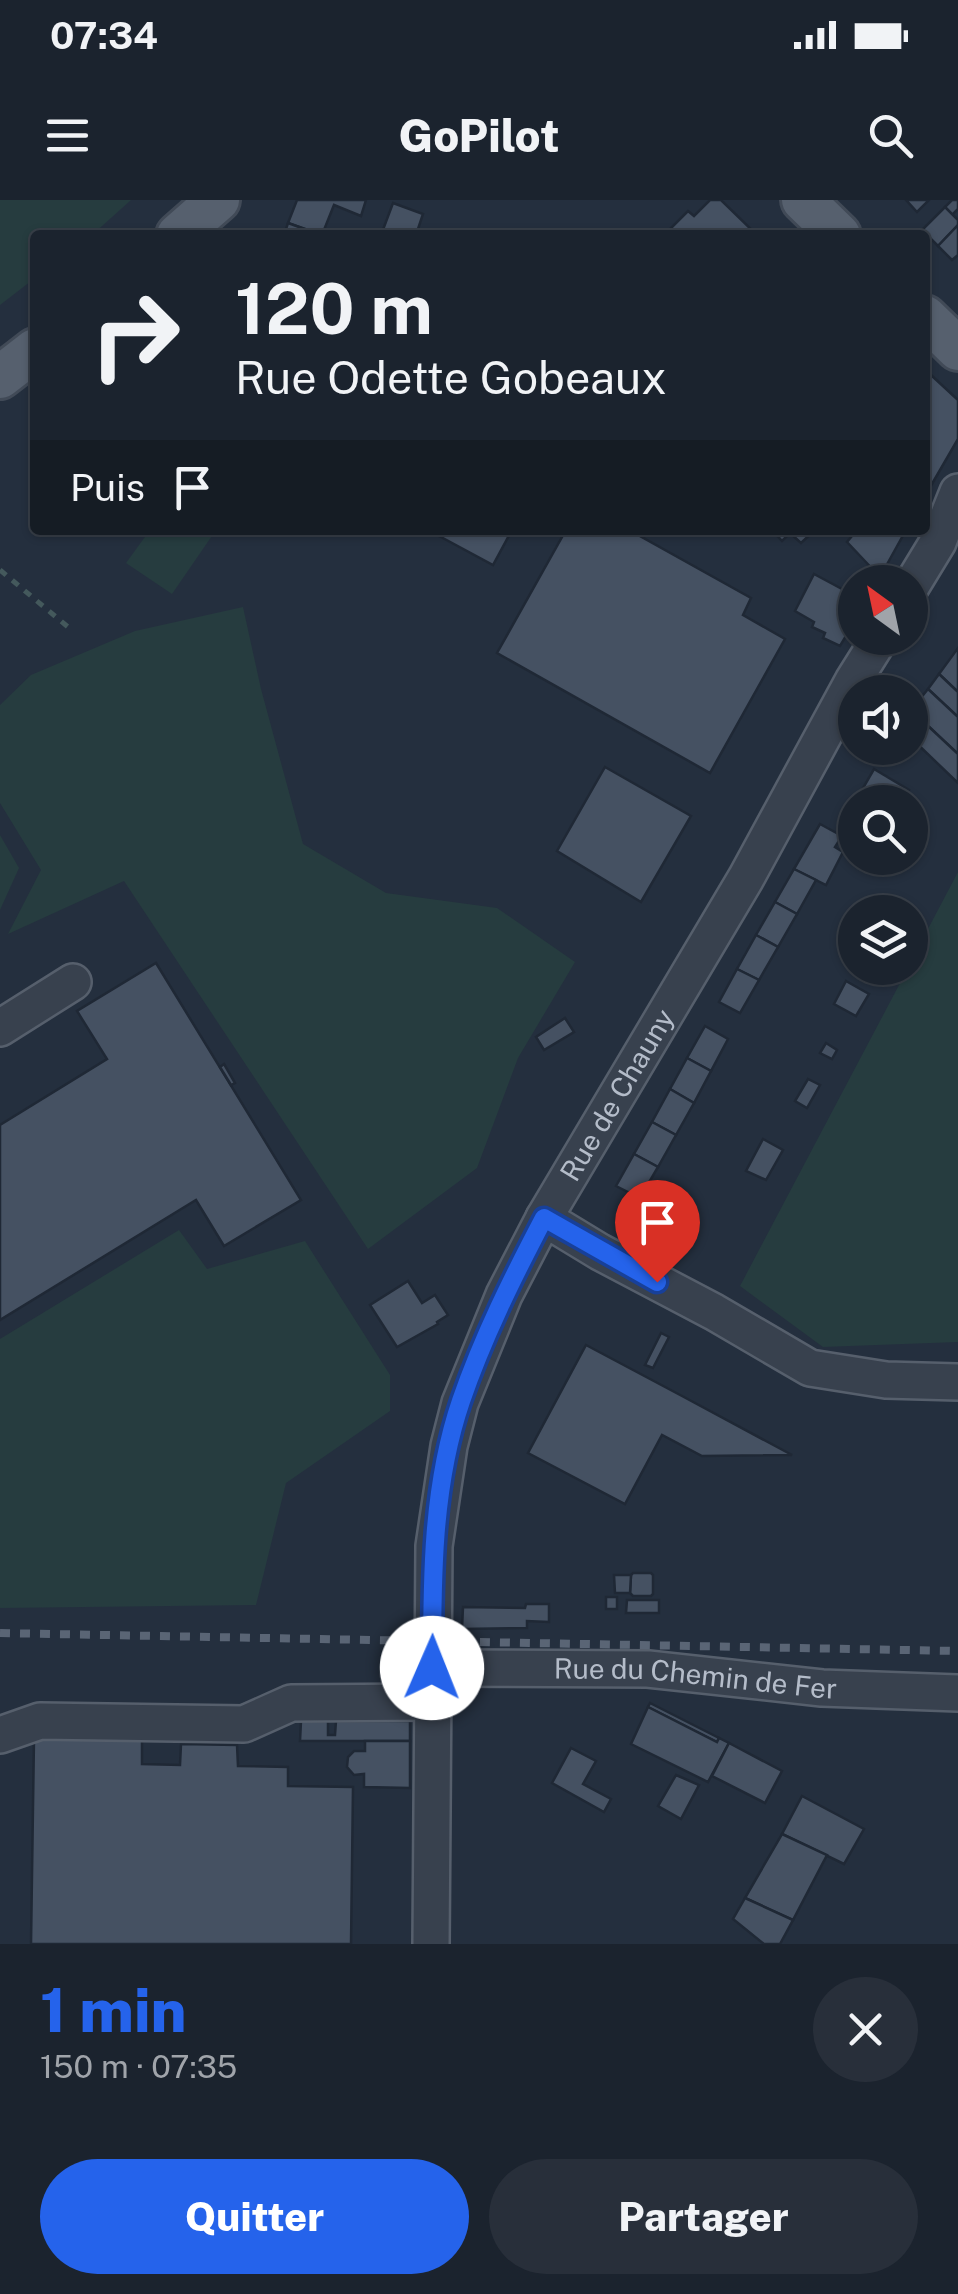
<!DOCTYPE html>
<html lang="fr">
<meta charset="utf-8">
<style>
:root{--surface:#1b232e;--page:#282f3a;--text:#f1f3f6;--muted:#a0a4aa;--line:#39404a;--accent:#2563eb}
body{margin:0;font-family:"Public Sans",sans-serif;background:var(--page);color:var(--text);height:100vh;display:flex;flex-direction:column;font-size:38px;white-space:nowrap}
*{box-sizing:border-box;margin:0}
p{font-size:32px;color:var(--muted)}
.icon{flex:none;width:55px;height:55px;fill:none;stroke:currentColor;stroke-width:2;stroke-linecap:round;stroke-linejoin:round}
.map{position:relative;height:1744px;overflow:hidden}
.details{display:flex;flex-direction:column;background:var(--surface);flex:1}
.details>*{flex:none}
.guide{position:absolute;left:30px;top:30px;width:900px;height:305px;border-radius:10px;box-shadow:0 2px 8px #0004,0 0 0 2px var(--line);background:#1b232e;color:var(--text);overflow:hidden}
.needle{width:65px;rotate:327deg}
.controls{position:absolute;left:838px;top:365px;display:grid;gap:20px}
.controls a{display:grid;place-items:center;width:90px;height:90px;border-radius:50%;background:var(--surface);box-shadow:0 2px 8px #0004,0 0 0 2px var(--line);font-size:50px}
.pin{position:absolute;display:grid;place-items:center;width:85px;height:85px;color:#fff;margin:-102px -42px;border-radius:50% 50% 50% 0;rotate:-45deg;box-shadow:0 0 10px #0007}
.pin .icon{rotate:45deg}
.me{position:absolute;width:110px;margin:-55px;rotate:1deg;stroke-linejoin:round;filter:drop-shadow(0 0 8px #0008)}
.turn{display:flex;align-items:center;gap:35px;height:210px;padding:0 40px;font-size:45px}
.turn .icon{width:130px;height:130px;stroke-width:2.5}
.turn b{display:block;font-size:70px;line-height:85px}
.then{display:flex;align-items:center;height:95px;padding:0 40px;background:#0003;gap:20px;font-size:38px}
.round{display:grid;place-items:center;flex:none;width:105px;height:105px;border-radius:52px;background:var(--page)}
.summary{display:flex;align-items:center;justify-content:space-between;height:170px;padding:0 40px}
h1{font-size:60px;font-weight:800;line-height:75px;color:var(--accent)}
.action{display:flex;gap:20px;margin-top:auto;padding:20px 40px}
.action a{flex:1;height:115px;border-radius:60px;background:var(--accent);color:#fff;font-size:40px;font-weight:800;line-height:115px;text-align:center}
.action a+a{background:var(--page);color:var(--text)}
.status{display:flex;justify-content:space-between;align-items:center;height:70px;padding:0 50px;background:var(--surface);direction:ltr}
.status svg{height:28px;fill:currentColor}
header{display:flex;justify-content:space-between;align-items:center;height:130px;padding:0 40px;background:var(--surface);font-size:45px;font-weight:800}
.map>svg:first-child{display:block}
.green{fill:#263c3f}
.building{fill:#455162;stroke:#1f2835;stroke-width:2.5}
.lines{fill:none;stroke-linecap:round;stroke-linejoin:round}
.minor-casing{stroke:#565f6c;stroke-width:40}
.major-casing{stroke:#414a57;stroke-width:48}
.path{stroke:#44595c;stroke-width:5;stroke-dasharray:8 8;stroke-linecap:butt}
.minor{stroke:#38414e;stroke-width:35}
.major{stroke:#56606e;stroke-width:42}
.rail{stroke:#5a6575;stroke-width:8;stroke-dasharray:10 10;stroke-linecap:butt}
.route-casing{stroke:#184099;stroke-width:25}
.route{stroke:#2563eb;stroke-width:18}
.labels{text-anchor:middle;stroke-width:9;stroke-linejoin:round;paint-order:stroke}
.street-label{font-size:28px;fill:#b4bcc9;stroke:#1d2633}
</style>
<div class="status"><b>07:34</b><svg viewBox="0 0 49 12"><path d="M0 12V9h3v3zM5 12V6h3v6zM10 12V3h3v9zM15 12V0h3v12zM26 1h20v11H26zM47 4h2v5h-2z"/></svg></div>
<header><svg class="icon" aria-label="menu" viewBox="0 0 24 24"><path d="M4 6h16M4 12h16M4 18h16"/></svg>GoPilot<svg class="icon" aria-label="search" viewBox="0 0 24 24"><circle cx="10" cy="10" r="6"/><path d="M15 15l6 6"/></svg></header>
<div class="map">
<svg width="958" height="1744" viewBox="0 0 958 1744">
<rect width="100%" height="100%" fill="#242f3e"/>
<!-- green -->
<g class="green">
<polygon points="0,0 131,0 92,35 35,35 35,78 0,105"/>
<polygon points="150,330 216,330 172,394 126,363"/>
<polygon points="243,407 261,489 303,644 386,693 497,708 575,762 518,858 477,968 368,1049 124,681 8,734 41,670 0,603 0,505 31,475 135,431"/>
<polygon points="0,635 19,668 0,710"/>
<polygon points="958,672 958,1142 823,1147 740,1086 908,768 910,768 910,763"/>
<polygon points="179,1030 207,1069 305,1041 390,1175 390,1211 286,1283 256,1405 0,1408 0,1139"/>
</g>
<!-- building -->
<g class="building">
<polygon points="297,0 366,0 361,16 334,5 322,35 288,23"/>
<polygon points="710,0 721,0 757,35 664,35 688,11 694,16"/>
<polygon points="906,0 929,0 917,12"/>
<polygon points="952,0 958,0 958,9 952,15 945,7"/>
<polygon points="393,3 423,14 418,29 437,35 381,35"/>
<polygon points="945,7 958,20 958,25 938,46 922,30"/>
<polygon points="288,23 321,35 284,35"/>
<polygon points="958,25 958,55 952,60 938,46"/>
<polygon points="931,175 958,200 958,239 925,296 925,180"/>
<polygon points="428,330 512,330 493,365"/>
<polygon points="566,330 629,330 751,398 743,415 785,439 710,573 497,453"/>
<polygon points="778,330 815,330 801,343 790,333 782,341 775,333"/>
<polygon points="857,330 906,330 880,377 847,342"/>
<polygon points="814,374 855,396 855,421 840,446 823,438 825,433 812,427 814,422 795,411"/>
<polygon points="958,448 958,492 939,474"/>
<polygon points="939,474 958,492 958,517 928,489"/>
<polygon points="928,489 958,517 958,554 911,510"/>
<polygon points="911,510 958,554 958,583 910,537"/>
<polygon points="605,567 691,616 641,702 557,651"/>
<polygon points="874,569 909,590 901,602 855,602 855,618 848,614"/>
<polygon points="820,624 842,636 835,647 843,652 826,685 794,669"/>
<polygon points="794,669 816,680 797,714 775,702"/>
<polygon points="775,702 797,714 778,747 756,735"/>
<polygon points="756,735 778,747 759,780 737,769"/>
<polygon points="156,763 301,1000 224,1046 196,1000 0,1120 0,925 107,859 77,811"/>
<polygon points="858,768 876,768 870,780 856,772"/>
<polygon points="737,769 759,780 740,813 719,802"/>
<polygon points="846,781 869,794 856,816 834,804"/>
<polygon points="565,818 574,832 544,850 536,837"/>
<polygon points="705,826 728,839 711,871 687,858"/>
<polygon points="826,843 837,850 832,859 820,853"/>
<polygon points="687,858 711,871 694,903 670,889"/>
<polygon points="224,864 235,883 231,885 220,867"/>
<polygon points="808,879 820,885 807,908 795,901"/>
<polygon points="670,889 694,903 676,935 652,922"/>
<polygon points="652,922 676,935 658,967 634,954"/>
<polygon points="763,939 783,950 766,980 746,971"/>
<polygon points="634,954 658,967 640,998 616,986"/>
<polygon points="408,1081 422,1103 435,1095 448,1115 437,1122 438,1124 397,1147 370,1105"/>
<polygon points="661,1133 669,1137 653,1168 645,1165"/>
<polygon points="586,1145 682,1196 792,1255 702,1256 662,1235 625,1304 528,1253"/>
<polygon points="633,1373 651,1373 653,1375 653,1394 651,1396 633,1396 630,1393 631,1375"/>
<polygon points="614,1375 631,1375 630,1393 615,1393"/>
<rect x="606" y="1397" width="11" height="12"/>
<polygon points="627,1400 659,1400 659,1413 626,1413"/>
<polygon points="526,1404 549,1404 549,1422 527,1421 527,1428 462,1429 463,1407 525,1408"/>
<polygon points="650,1503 719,1538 717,1542 648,1507"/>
<polygon points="648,1507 717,1542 719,1538 729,1543 708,1582 631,1544"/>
<polygon points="301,1521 328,1521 328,1535 335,1535 336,1521 410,1521 410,1541 300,1541"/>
<polygon points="34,1538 142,1540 142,1564 180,1565 181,1544 237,1545 238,1566 288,1567 288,1586 353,1587 351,1744 31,1744"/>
<polygon points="365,1541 410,1541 410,1588 364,1587 364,1574 354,1575 347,1567 348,1557 354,1551 365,1551"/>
<polygon points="729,1543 782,1571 765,1603 712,1576"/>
<polygon points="571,1548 596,1561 583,1584 611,1599 604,1612 552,1583"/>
<polygon points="676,1575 699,1585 681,1619 658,1606"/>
<polygon points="802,1596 864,1629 844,1664 782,1634"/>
<polygon points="782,1634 827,1655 793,1720 745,1698"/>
<polygon points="745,1698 793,1720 780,1744 764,1744 733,1719"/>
</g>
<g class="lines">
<!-- minor casing -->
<g class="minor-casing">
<g id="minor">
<polyline points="910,388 938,342 958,292"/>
<polyline points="0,828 73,782"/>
<polyline points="544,1018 600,1052 714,1112 810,1168 886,1180 958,1182"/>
<path id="s1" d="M431,1468L648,1469L822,1488L958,1493"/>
<polyline points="0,1535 40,1521 244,1524 291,1503 432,1502"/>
<path id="s2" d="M431,1744L434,1346L449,1246L460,1203L504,1095L544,1018L746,678L853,481L880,438"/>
</g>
</g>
<!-- major casing -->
<g class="major-casing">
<g id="major">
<polyline points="803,0 839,35"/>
<polyline points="178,35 218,0"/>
<polyline points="925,117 958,149"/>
<polyline points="0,177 35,150"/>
</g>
</g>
<!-- path -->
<polyline class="path" points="0,370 68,427"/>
<!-- minor -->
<use href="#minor" class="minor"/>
<!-- major -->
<use href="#major" class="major"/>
<!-- rail -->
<polyline class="rail" points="0,1433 958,1451"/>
</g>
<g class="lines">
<!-- route casing -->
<g class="route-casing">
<path id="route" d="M432,1468C432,1379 432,1286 461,1201C483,1137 513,1077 544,1018L657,1082"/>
</g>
<!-- route -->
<use href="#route" class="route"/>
</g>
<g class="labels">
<!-- street labels -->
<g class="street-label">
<text dy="10" stroke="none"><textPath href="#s2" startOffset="890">Rue de Chauny</textPath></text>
<text dy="10" stroke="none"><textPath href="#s1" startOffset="265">Rue du Chemin de Fer</textPath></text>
</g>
</g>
</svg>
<div class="controls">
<a><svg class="needle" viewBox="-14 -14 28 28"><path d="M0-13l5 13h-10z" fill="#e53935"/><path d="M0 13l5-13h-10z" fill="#a0a4aa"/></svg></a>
<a><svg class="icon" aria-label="sound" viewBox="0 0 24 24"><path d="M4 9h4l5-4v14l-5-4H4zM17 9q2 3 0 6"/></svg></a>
<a><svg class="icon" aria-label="search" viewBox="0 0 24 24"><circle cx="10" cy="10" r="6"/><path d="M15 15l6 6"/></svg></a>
<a><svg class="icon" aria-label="layers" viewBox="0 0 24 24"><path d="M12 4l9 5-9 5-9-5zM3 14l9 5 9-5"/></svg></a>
</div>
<div class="pin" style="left:657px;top:1082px;background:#d93025"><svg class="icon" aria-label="arrive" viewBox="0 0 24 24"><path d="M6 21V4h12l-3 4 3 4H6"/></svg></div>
<svg class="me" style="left:432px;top:1468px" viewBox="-20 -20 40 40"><circle r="19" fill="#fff"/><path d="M0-13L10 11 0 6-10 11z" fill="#2563eb"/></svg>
<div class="guide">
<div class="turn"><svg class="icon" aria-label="right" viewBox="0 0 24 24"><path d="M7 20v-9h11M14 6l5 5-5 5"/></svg><div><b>120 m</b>Rue Odette Gobeaux</div></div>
<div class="then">Puis<svg class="icon" aria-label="arrive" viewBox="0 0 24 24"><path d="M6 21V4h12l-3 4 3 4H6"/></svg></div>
</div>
</div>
<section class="details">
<div class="summary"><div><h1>1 min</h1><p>150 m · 07:35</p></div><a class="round"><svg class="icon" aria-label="close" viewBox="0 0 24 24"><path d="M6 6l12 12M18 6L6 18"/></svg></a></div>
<div class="action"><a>Quitter</a><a>Partager</a></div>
</section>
